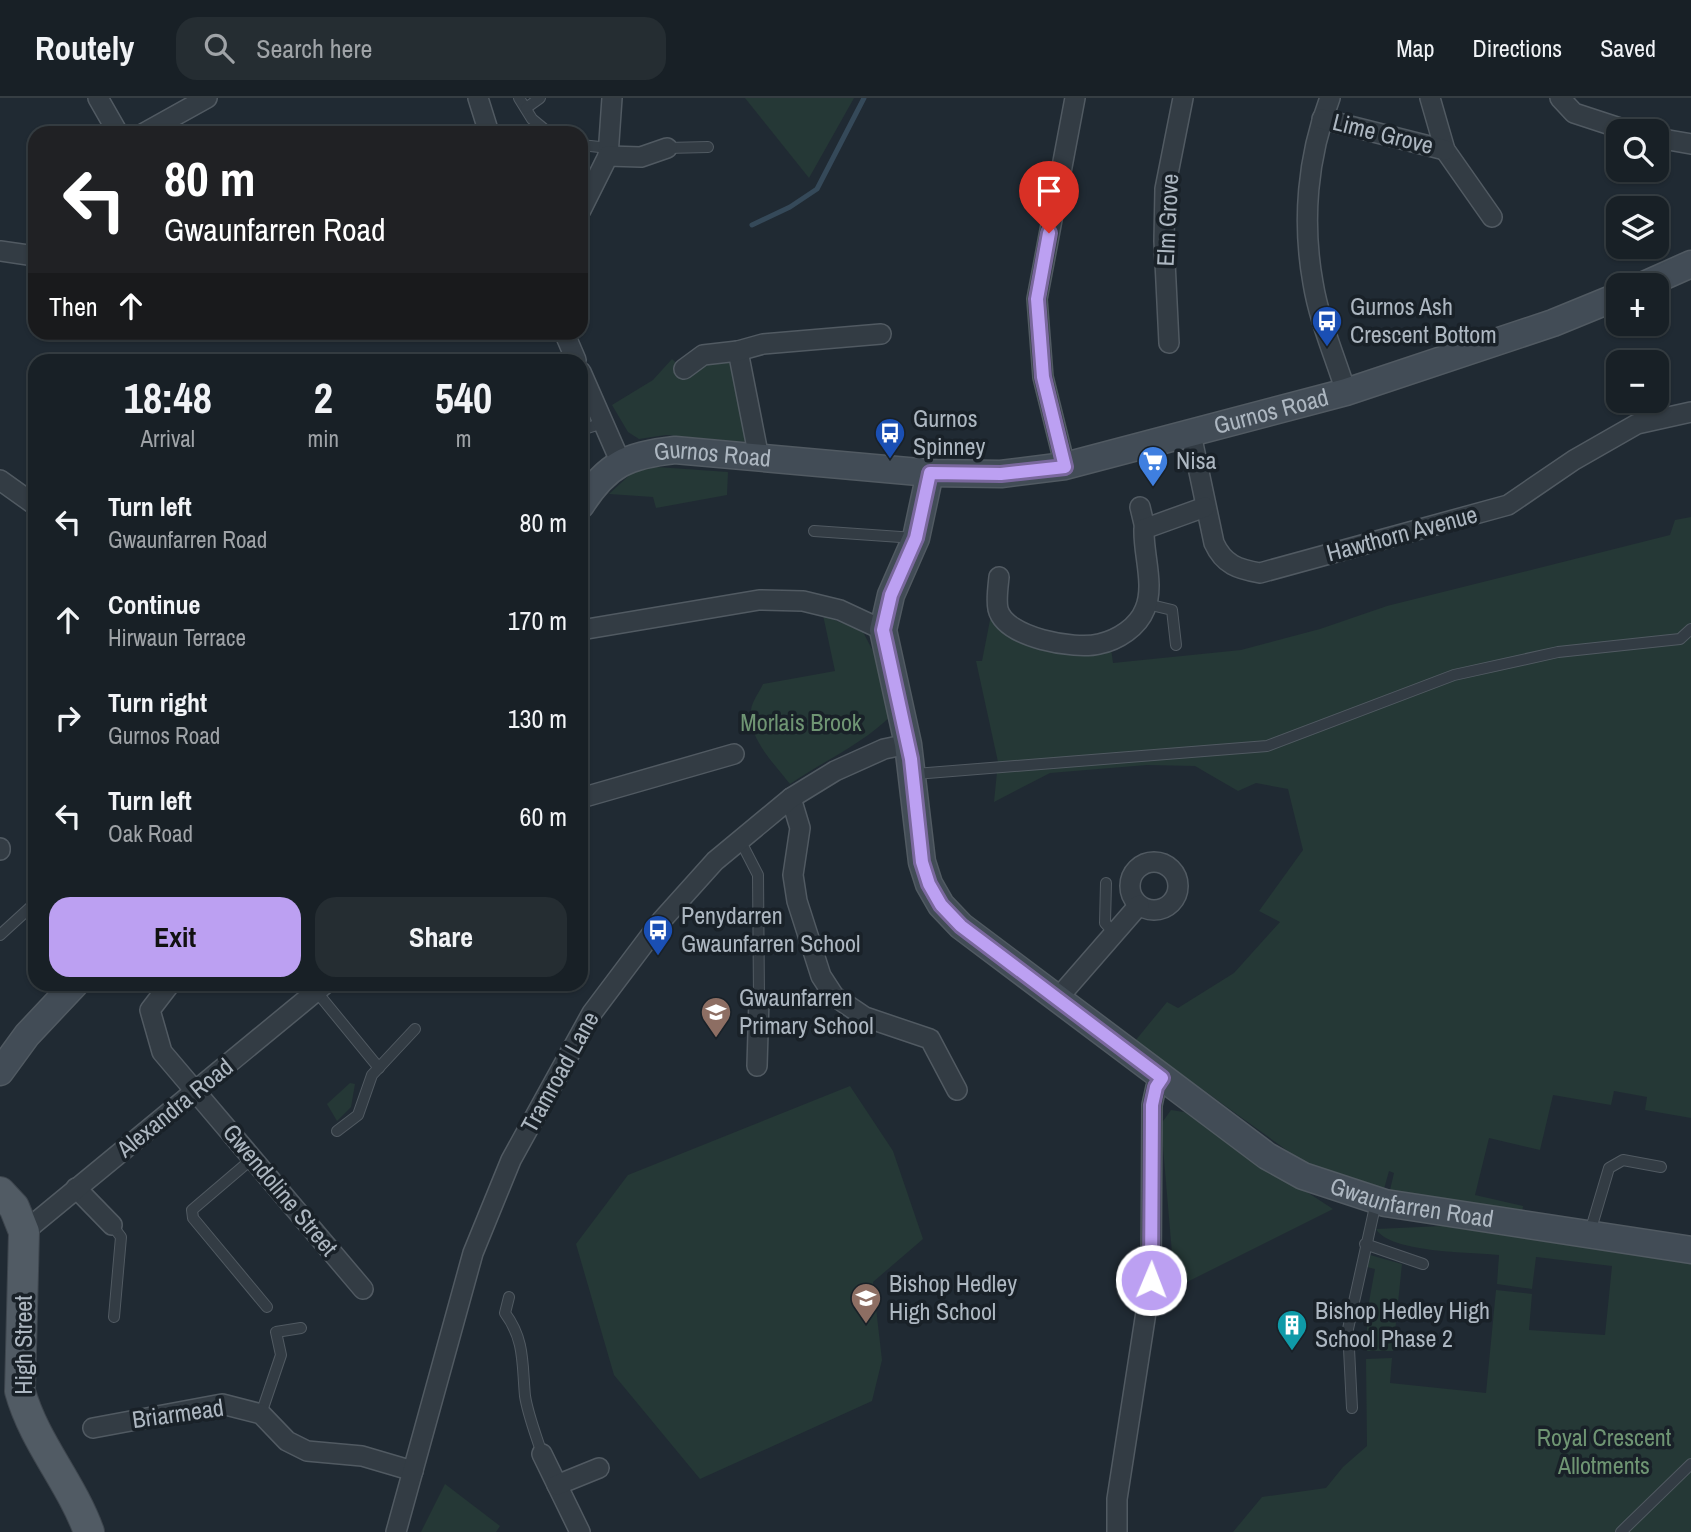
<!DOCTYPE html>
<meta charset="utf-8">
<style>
:root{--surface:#182026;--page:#252d32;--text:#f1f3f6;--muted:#9fa3a7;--line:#363e43;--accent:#bca0f2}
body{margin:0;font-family:"Archivo Narrow",sans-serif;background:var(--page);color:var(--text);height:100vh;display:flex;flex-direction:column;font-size:26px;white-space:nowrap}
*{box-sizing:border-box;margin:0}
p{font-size:23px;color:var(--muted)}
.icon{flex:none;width:38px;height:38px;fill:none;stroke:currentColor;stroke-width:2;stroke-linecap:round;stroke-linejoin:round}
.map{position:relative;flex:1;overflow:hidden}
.drawer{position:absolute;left:28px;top:256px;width:560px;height:637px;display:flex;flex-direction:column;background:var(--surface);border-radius:21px;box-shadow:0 2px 5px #0004,0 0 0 2px var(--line)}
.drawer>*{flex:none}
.top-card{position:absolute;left:28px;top:28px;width:560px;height:214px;border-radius:21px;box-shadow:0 2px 5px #0004,0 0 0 2px var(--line);background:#202124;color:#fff;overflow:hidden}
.buttons{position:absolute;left:1606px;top:21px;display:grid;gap:14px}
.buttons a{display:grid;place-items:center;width:63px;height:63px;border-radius:14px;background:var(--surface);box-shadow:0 2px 5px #0004,0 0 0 2px var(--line);font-size:35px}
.pin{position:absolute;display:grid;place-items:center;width:60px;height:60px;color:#fff;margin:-72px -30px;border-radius:50% 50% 50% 0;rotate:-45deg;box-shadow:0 0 7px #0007}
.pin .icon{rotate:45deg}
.me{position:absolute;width:77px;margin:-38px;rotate:1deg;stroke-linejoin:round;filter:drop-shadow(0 0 5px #0008)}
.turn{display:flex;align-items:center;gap:24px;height:147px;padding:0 21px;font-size:32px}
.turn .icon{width:91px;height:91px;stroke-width:2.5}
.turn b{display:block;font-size:49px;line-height:60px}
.then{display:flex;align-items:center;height:66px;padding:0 21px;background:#0003;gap:14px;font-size:26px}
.eta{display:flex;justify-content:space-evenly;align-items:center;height:119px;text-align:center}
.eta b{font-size:42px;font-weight:700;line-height:49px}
.button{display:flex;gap:14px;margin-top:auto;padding:14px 21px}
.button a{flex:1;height:80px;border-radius:21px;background:var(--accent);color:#111;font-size:28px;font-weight:700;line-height:80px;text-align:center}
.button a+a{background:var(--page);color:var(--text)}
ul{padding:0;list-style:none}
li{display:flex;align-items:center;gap:21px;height:98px;padding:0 21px}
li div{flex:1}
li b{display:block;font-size:26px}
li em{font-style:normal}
header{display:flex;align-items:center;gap:42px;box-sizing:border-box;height:98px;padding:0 35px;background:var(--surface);border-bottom:2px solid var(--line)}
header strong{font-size:33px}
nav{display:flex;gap:38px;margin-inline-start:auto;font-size:24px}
.search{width:490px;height:63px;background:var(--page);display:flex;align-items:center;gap:18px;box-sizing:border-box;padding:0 24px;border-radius:21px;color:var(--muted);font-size:26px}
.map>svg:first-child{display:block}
.green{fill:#253836}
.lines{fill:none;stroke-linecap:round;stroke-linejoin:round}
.stream{stroke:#354959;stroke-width:5}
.lane-casing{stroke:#515a62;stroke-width:12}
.street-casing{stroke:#515a62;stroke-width:22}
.secondary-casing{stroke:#515a62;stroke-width:29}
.primary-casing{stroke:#3d454d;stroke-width:32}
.lane{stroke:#333c44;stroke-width:10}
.street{stroke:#333c44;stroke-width:19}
.secondary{stroke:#424c56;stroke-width:26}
.primary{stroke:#515b64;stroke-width:30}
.route-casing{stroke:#7a689d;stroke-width:18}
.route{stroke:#bca0f2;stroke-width:12}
.labels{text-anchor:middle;stroke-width:7;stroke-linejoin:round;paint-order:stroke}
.street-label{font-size:24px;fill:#adb7c1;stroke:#192128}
.poi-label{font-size:24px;fill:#adb7c1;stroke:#192128;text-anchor:start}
.park-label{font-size:24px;fill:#6f9573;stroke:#192128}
</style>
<header>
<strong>Routely</strong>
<div class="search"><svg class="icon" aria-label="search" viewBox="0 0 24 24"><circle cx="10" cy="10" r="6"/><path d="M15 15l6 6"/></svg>Search here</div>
<nav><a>Map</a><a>Directions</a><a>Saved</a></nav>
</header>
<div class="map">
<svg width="1691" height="1434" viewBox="0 0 1691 1434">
<rect width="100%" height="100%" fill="#202a33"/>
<!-- green -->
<g class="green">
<polygon points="745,0 854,0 809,80"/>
<polygon points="729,260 735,266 751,336 746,344 666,337 639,341 628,334 612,307 653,282 672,261 686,274 703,263"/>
<polygon points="657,369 728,374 727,397 656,410 653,399 609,396 633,374"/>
<polygon points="1691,419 1691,1020 1645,1012 1647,999 1614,993 1611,1007 1553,997 1540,1052 1489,1040 1475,1097 1523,1108 1522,1115 1390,1092 1394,1075 1389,1073 1384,1091 1339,1081 1299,1061 1135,943 1167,904 1178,910 1234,875 1280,824 1259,813 1303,752 1288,691 1256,685 1238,693 1195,668 1147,667 1050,675 994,704 998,664 976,563 982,563 991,517 1005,533 1111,550 1113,565 1241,552 1320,531 1387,508 1670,437 1675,422"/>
<path d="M823,517L863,534L884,574L893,616C863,646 825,662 790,686C776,668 746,638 751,612C752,603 760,593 763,586L835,573Z"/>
<polygon points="350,985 355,986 351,1009 337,1023 327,1006"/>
<polygon points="850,988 893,1053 923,1141 873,1184 882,1262 872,1303 700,1381 614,1277 576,1146 628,1077"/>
<polygon points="1171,1012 1184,1014 1333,1111 1175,1190 1161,1026"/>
<path d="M1464,1127L1691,1164V1434H1233L1262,1399L1326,1390L1343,1369L1367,1348L1366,1261L1392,1260L1390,1285L1486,1295L1496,1192L1532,1196L1529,1232L1605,1237L1612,1168L1536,1159L1532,1191L1497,1186L1499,1157C1471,1154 1390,1155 1376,1131Z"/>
<polygon points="1370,1157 1402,1166 1393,1253 1367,1253 1367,1215 1375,1171 1363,1168"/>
<polygon points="445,1386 500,1428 496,1434 421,1434"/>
</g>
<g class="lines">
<!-- stream -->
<polyline class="stream" points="752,127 790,109 817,91 864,0"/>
<!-- lane casing -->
<g class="lane-casing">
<g id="lane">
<polyline points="519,0 532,21 549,35"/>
<polyline points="526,10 540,0"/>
<polyline points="581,47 609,50"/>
<polyline points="667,50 708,49"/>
<polyline points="581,332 603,325"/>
<polyline points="814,433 915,440"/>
<polyline points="1147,506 1172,512 1176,547"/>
<polyline points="915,676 1267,648 1454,577 1558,554 1680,541 1691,531"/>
<polyline points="740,742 758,777 759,901"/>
<polyline points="1106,785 1105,825 1114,835"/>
<polyline points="0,837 35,805"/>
<polyline points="316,893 379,970"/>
<polyline points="337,1033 358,1017 372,977 415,931"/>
<polyline points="253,1060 192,1112 193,1120 267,1209"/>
<polyline points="112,1127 121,1139 114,1219"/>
<polyline points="1590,1134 1609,1070 1623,1062 1661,1069"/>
<polyline points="1365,1146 1423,1166"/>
<path d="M509,1199L505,1215C525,1242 522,1266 525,1298C528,1317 536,1337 542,1356"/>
<polyline points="1352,1310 1348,1231 1376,1104"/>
<polyline points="261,1316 281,1257 276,1234 301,1230"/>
<polyline points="1621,1434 1691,1366"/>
</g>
</g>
<!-- street casing -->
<g class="street-casing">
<g id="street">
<polyline points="98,0 118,35"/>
<polyline points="478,0 489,35"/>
<path d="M1330,0C1307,59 1302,124 1313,185C1319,222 1335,259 1346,294"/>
<polyline points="1430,0 1445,52 1492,119"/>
<polyline points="1560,0 1574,15 1629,33"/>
<polyline points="1322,21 1445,52"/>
<polyline points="144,35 207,0"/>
<polyline points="1657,40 1691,46"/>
<polyline points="608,58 612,0"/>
<polyline points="581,112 608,58 641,59 667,50"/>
<polyline points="0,153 35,158"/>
<polyline points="564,234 576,262"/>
<polyline points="1169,245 1164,143 1165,91 1183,0"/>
<polyline points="738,253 759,360"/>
<polyline points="684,271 703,257 738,253 763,246 881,236"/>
<polyline points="581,274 620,363"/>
<path d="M1191,336L1214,445C1224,467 1238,471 1260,475L1508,407L1574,362L1637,326L1691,314"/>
<polyline points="1065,368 1043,279 1037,201 1075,0"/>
<polyline points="0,382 35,407"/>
<polyline points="1140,409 1145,430"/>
<path d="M999,479C998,489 996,502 998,511C1005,540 1075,552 1099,546C1118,542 1138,529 1145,511C1155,487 1143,456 1144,431L1205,409"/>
<polyline points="581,532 759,502 803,503 840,512 883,532"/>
<polyline points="581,700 734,656"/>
<polyline points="791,700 800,730 793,777 797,803 821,878 834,898 865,919 930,941 957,992"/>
<polyline points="0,750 0,752"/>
<circle cx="1154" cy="788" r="24"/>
<polyline points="170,886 150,912 162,954 363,1191"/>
<polyline points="1058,900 1139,807"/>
<polyline points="757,968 759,901"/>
<polyline points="76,1090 112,1127"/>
<polyline points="24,1134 325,886"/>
<polyline points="93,1330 222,1306 261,1316 287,1343 307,1353 362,1358 413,1373"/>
<polyline points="542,1356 580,1434"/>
<polyline points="557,1387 599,1370"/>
<polyline points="396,1434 473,1155 511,1062 592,915 662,822 715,763 791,700 835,673 884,651 908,646"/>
<polyline points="1117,1434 1117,1401 1151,1182 1152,1007 1156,989 1162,980"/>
</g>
</g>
<!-- secondary casing -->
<g class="secondary-casing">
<g id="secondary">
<polyline points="1644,187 1691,166"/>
<path id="s1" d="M930,375L916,440L891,497L883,532L908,646L922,764L929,786L941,807L961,828L1267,1058L1303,1078L1385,1105L1691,1152"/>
<path id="s2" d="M581,407C607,366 628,357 675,352L930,375L1001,376L1065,368L1346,294L1553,225L1619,198"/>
<polyline points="0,974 27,937 75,886"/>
</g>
</g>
<!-- primary casing -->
<g class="primary-casing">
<path id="primary" d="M0,1094L14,1109L24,1134L20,1293C34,1344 71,1384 89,1434"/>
</g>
<!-- lane -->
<use href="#lane" class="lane"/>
<!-- street -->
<use href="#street" class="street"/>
<!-- secondary -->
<use href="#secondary" class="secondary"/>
<!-- primary -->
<use href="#primary" class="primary"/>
</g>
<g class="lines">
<!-- route casing -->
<g class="route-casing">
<polyline id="route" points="1049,135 1037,201 1043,279 1065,369 1001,376 930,375 916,440 891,497 883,532 911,661 922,764 929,786 941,807 961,828 1162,980 1156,989 1152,1007 1151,1182"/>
</g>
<!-- route -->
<use href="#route" class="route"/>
</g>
<!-- icons -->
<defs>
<g id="bus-pin" transform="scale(1.575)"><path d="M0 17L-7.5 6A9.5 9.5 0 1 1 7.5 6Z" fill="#1a4fb4" stroke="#192128"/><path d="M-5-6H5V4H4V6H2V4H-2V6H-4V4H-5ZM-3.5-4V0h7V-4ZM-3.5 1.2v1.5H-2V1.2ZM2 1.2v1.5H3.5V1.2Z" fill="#fff"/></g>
<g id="supermarket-pin" transform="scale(1.575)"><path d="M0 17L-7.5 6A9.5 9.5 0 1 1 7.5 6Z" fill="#3f7fe0" stroke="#192128"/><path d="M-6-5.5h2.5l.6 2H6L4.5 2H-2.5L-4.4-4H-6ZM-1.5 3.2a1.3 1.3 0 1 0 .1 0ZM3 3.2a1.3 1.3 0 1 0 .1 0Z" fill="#fff"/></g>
<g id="school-pin" transform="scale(1.575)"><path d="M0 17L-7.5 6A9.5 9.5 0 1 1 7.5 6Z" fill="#8d6e63" stroke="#192128"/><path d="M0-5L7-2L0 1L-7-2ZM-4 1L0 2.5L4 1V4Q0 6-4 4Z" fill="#fff"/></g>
<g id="building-pin" transform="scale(1.575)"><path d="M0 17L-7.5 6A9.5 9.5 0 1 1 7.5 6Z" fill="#0f9aa8" stroke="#192128"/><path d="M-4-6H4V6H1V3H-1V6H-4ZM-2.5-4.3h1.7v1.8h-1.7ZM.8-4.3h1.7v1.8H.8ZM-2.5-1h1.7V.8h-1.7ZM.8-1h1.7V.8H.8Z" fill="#fff"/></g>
</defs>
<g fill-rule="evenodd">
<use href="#bus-pin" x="1327" y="223"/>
<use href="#bus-pin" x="890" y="335"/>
<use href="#supermarket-pin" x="1153" y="363"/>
<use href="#bus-pin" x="658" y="832"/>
<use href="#school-pin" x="716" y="914"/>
<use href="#school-pin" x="866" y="1200"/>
<use href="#building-pin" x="1292" y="1227"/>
</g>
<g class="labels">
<!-- street labels -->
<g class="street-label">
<text transform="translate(1383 36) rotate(14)" y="8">Lime Grove</text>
<text transform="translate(1168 122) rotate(-87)" y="8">Elm Grove</text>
<text dy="8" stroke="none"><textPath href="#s2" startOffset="719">Gurnos Road</textPath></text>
<text dy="8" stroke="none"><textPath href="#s2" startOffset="152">Gurnos Road</textPath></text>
<text transform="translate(1402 436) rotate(-15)" y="8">Hawthorn Avenue</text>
<text transform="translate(560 974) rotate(-61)" y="8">Tramroad Lane</text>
<text transform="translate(175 1010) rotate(-39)" y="8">Alexandra Road</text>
<text transform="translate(280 1092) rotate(50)" y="8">Gwendoline Street</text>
<text dy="8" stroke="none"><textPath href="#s1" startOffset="1013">Gwaunfarren Road</textPath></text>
<text transform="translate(24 1247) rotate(-90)" y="8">High Street</text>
<text transform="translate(178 1316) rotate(-8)" y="8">Briarmead</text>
</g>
<!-- poi labels -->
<g class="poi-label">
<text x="1350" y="217">Gurnos Ash<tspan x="1350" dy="28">Crescent Bottom</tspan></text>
<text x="913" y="329">Gurnos<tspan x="913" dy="28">Spinney</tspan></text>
<text x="1176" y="371">Nisa</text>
<text x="681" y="826">Penydarren<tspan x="681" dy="28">Gwaunfarren School</tspan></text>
<text x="739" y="908">Gwaunfarren<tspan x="739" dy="28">Primary School</tspan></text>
<text x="889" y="1194">Bishop Hedley<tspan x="889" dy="28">High School</tspan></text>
<text x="1315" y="1221">Bishop Hedley High<tspan x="1315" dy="28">School Phase 2</tspan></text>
</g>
<!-- park labels -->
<g class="park-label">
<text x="801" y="633">Morlais Brook</text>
<text x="1604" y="1348">Royal Crescent<tspan x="1604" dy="28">Allotments</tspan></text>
</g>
</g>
</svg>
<div class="buttons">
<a><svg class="icon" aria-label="search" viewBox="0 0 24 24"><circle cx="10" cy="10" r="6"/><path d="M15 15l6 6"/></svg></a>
<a><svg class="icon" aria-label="layers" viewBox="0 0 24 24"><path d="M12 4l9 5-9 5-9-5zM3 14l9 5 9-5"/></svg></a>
<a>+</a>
<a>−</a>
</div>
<div class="pin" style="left:1049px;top:135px;background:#d93025"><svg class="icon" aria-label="arrive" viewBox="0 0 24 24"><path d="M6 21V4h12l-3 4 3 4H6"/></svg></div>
<svg class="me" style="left:1151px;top:1182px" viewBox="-20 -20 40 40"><circle r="17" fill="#bca0f2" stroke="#fff" stroke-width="3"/><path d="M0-11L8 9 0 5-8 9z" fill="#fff"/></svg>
<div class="top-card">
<div class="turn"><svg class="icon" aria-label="left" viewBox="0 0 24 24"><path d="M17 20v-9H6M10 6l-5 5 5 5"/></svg><div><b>80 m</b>Gwaunfarren Road</div></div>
<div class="then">Then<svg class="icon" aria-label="ahead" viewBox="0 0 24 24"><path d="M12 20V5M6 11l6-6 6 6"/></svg></div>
</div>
<section class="drawer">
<div class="eta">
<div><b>18:48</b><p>Arrival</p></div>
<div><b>2</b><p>min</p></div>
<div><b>540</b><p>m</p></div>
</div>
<ul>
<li><svg class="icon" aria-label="left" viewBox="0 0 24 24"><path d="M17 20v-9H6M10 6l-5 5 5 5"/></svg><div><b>Turn left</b><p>Gwaunfarren Road</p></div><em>80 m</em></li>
<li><svg class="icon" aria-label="ahead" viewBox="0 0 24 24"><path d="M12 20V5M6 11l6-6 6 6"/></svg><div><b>Continue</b><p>Hirwaun Terrace</p></div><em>170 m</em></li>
<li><svg class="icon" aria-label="right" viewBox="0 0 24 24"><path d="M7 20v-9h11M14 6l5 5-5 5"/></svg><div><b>Turn right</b><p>Gurnos Road</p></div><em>130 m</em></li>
<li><svg class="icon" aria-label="left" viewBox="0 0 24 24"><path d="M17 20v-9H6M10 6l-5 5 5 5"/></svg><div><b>Turn left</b><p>Oak Road</p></div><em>60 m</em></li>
</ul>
<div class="button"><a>Exit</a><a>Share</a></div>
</section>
</div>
